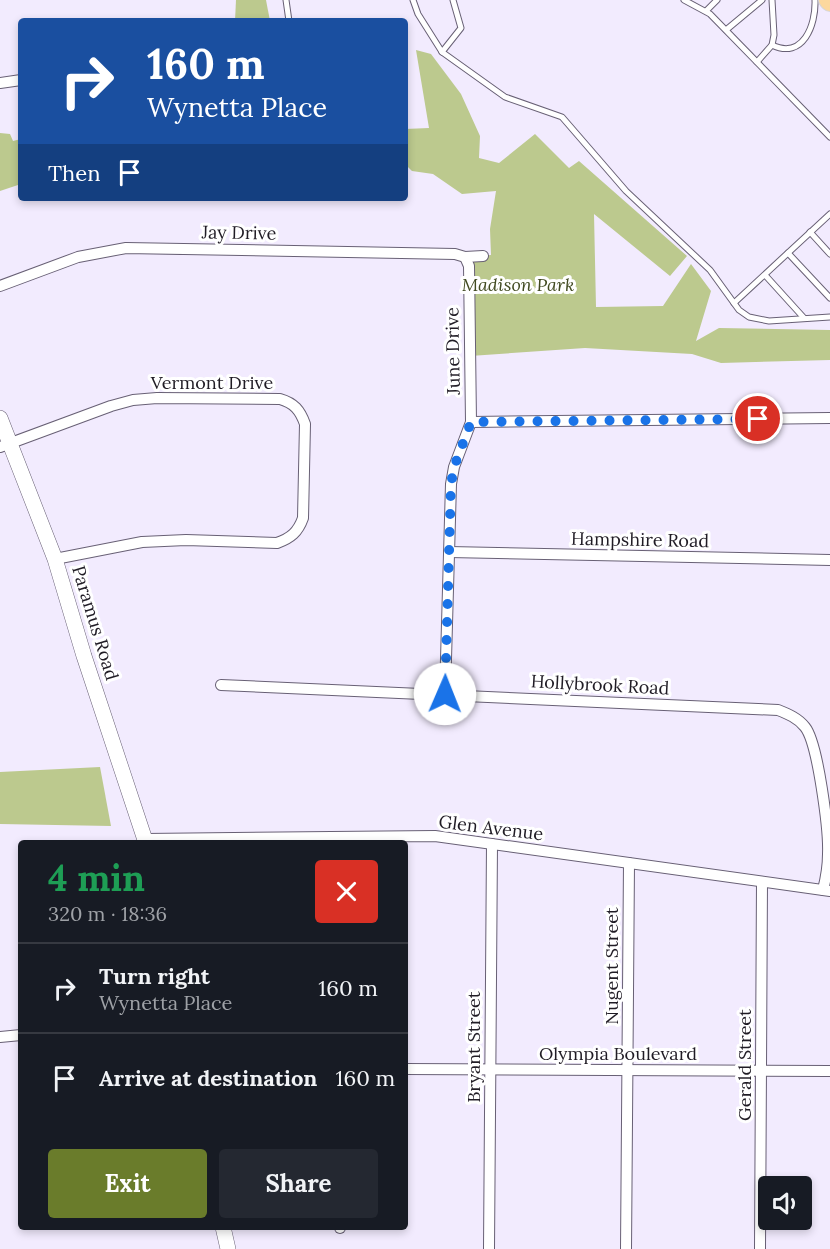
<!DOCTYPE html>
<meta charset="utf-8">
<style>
:root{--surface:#171b24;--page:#242831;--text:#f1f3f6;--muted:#9ea1a6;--line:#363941;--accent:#6a7c2b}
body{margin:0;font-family:Lora,serif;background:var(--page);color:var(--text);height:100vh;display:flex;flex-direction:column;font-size:22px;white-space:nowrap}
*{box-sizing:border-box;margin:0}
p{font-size:20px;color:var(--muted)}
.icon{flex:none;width:33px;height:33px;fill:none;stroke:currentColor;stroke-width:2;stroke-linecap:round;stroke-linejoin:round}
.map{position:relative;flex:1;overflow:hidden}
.details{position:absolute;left:18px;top:840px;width:390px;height:390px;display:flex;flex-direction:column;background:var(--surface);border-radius:6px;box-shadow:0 3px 9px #0003}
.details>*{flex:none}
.hud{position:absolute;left:18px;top:18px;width:390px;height:183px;border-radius:6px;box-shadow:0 3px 9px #0003;background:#1a4fa0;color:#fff;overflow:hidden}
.tools{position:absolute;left:758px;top:1176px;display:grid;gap:12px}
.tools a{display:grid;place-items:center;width:54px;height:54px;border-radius:6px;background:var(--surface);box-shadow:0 3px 9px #0003;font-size:30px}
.pin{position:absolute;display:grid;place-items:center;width:51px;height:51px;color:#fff;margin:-26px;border:3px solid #fff;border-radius:50%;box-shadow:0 2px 6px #0007}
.me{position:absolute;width:66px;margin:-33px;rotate:1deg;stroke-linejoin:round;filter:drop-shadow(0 0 4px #0008)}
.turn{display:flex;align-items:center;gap:21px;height:126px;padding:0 30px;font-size:27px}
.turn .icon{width:78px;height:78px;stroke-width:2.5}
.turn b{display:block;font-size:42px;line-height:51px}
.then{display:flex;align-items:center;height:57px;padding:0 30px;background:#0003;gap:12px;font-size:22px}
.round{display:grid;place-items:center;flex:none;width:63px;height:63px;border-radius:6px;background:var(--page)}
.headline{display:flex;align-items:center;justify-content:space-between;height:102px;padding:0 30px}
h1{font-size:36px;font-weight:700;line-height:45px;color:#1e9e55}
.cta{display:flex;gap:12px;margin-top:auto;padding:12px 30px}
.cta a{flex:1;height:69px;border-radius:6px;background:var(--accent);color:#fff;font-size:24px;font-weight:700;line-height:69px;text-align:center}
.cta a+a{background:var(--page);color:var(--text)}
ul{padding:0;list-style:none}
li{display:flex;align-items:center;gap:18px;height:90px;padding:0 30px;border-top:2px solid var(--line)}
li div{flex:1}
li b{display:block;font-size:22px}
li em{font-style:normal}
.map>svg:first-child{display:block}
.green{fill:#bcc98e}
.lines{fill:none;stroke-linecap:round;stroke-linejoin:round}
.service-casing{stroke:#686075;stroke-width:7}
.minor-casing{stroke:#686075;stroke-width:12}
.secondary-casing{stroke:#686075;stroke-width:16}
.trunk-casing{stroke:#d7d6d8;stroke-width:20}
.service{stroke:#fff;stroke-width:5}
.minor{stroke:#fff;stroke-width:10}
.secondary{stroke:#fff;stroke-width:15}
.trunk{stroke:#fcd89e;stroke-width:18}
.route{stroke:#1a73e8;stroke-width:10;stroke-dasharray:0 18}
.labels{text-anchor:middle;stroke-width:6;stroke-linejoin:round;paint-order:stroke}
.street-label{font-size:18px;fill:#201c25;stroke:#fff}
.park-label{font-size:18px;font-style:italic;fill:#414a21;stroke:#fff}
</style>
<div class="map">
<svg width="830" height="1249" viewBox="0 0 830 1249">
<rect width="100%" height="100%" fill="#f2ebfe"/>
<!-- green -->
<g class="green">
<polygon points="236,0 266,0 270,21 235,21"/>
<polygon points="416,50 431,54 461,94 480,136 479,158 499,163 535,134 569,168 579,161 687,256 670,276 594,214 596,307 663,306 691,264 711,291 696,341 719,328 830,330 830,360 721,363 692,354 585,348 470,356 465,257 491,255 490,229 496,191 462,194 433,174 412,171 405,164 405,129 429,128"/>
<polygon points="0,133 10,134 13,141 21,139 21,184 0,191"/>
<polygon points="100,767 111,826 0,824 0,772"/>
</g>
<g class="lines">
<!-- service casing -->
<g class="service-casing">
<g id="service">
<polyline points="286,0 289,21"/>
<polyline points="413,0 418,14 442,52 505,97 562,117 626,191 710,270 739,310 749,317 769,321 830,317"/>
<polyline points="684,0 710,14 830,137"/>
<polyline points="706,11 717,0"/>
<polyline points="726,30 762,0"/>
<path d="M772,45C803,60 816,25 815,0"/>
<polyline points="442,52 461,28 453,0"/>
<polyline points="757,62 772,45 774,35 772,0"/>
<polyline points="810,232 830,254"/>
<polyline points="788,253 830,298"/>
<polyline points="765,275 804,318"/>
<polyline points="734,303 830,214"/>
</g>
</g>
<!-- minor casing -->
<g class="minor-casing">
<g id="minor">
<polyline points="0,83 21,80"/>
<polyline points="0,286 78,257 126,248 455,254 465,257 483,256"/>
<polyline points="471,422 830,418"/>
<path d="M0,447L111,406L133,400L157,398L280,399C294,403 300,410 305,424L303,518C298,532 291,538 277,543L186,540L142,542L55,559"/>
<polyline points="449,552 830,560"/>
<path d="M221,685L778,710C788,714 798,718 805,727C818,743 829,831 828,854C828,866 826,878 823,890"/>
<polyline points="445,694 451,484 454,467 471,422 469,266 465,257"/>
<polyline points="145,839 435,836 830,891"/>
<polyline points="0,1037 21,1035"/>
<polyline points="405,1069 830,1071"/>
<polyline points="340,1228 340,1227"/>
<polyline points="489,1249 492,844"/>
<polyline points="626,1249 629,863"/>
<polyline points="760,1249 762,882"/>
</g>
</g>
<!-- secondary casing -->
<g class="secondary-casing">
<g id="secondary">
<polyline points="0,418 55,559 84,656 146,843"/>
<polyline points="223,1227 228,1249"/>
</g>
</g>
<!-- trunk casing -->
<g class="trunk-casing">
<polyline id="trunk" points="828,0 830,2"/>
</g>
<!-- service -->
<use href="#service" class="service"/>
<!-- minor -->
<use href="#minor" class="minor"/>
<!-- secondary -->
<use href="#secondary" class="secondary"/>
<!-- trunk -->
<use href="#trunk" class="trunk"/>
</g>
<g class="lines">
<!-- route -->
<polyline class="route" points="445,694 451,484 454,467 471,422 758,419"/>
</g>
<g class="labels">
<!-- street labels -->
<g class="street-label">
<text transform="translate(239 233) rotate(1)" y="6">Jay Drive</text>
<text transform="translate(453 351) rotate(-91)" y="6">June Drive</text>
<text x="212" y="389">Vermont Drive</text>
<text transform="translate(640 540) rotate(1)" y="6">Hampshire Road</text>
<text transform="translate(95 623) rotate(73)" y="6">Paramus Road</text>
<text transform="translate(600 685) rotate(3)" y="6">Hollybrook Road</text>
<text transform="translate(491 828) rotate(7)" y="6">Glen Avenue</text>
<text transform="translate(612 966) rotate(-90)" y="6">Nugent Street</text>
<text transform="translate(474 1047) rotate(-90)" y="6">Bryant Street</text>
<text x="618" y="1060">Olympia Boulevard</text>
<text transform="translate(745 1065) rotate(-90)" y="6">Gerald Street</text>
</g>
<!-- park labels -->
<g class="park-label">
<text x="518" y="291">Madison Park</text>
</g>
</g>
</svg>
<div class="tools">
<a><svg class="icon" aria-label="sound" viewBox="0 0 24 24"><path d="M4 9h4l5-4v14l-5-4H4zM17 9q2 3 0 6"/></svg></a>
</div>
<div class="pin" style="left:758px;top:419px;background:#d93025"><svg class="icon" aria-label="arrive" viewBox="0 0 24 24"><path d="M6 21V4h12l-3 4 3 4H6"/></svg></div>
<svg class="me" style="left:445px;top:694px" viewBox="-20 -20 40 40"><circle r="19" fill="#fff"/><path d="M0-13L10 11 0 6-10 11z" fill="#1a73e8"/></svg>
<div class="hud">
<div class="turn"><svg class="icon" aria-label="right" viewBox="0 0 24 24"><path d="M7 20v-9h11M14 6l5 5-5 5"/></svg><div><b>160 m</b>Wynetta Place</div></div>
<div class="then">Then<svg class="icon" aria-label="arrive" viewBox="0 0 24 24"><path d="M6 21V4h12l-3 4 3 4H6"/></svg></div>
</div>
<section class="details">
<div class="headline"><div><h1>4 min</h1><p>320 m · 18:36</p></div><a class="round" style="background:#d93025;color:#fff"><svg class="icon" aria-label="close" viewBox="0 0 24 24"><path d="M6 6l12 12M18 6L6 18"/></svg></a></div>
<ul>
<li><svg class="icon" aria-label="right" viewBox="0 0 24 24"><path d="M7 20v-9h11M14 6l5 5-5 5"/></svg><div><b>Turn right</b><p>Wynetta Place</p></div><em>160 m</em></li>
<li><svg class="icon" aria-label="arrive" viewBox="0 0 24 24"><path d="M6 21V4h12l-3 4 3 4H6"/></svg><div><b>Arrive at destination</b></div><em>160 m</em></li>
</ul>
<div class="cta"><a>Exit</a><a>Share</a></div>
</section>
</div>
